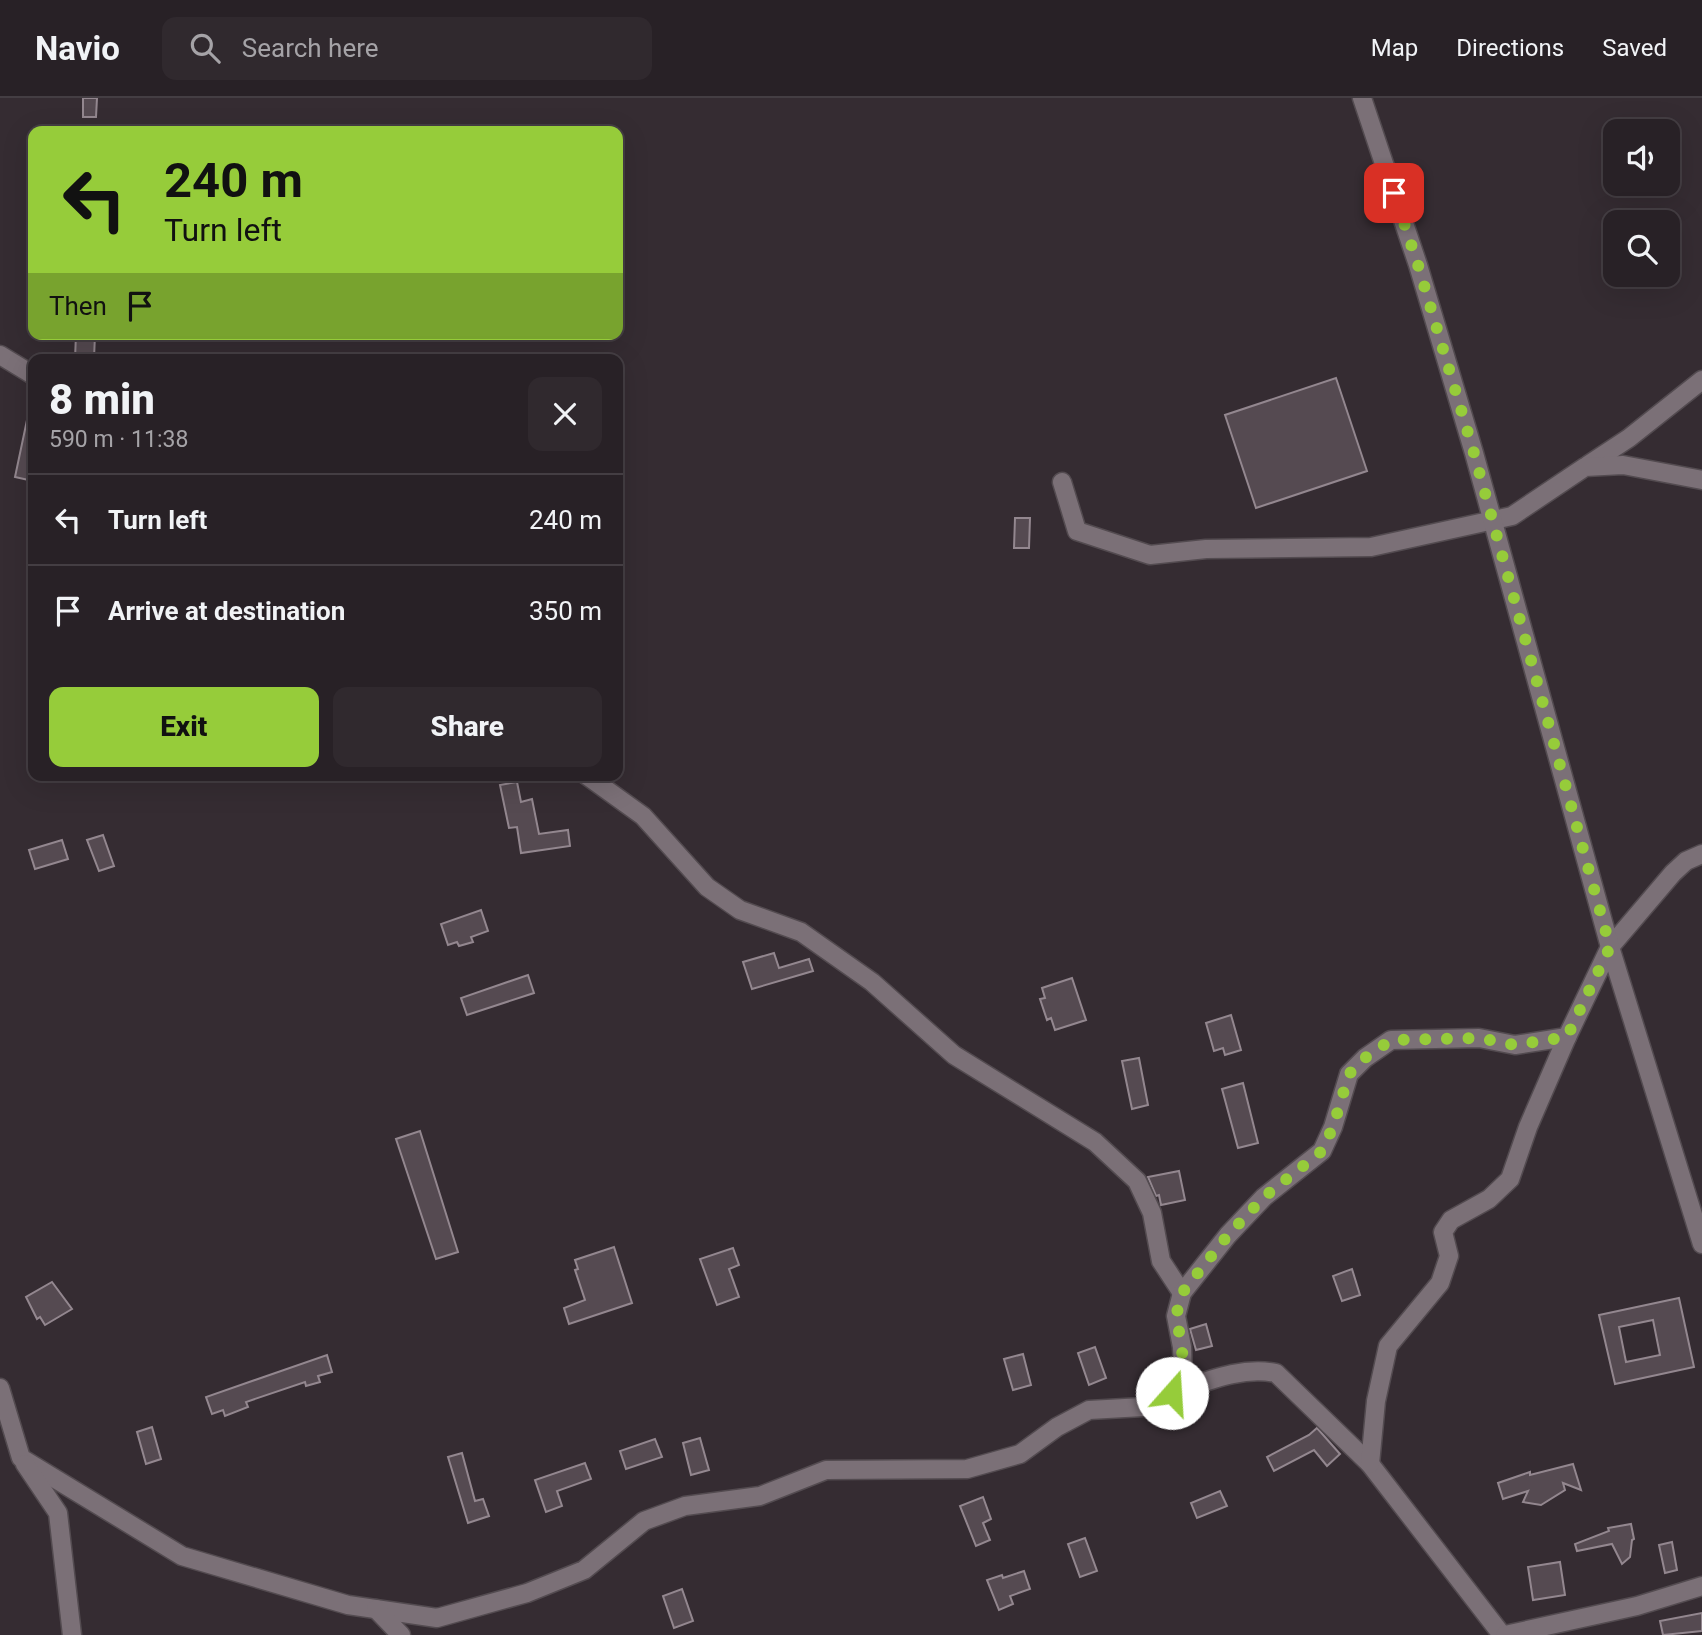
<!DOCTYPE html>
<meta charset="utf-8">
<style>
:root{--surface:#282126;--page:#30292e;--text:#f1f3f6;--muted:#a5a3a7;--line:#443e43;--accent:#96cc3a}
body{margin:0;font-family:Roboto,sans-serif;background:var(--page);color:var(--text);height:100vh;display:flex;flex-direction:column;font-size:26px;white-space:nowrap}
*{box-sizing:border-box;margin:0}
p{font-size:23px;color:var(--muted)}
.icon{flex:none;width:38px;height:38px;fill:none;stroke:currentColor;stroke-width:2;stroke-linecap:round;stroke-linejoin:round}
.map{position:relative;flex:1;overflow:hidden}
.side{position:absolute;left:28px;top:256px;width:595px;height:427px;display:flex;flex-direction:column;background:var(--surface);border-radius:14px;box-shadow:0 7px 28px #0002,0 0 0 2px var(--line)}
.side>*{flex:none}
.banner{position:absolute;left:28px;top:28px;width:595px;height:214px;border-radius:14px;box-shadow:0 7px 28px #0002,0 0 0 2px var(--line);background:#96cc3a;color:#111;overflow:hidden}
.controls{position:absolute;left:1603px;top:21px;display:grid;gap:14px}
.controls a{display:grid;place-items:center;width:77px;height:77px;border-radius:14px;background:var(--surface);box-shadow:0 7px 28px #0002,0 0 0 2px var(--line);font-size:35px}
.pin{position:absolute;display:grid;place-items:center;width:60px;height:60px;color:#fff;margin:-30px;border-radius:14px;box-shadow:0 4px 10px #0006}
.me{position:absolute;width:77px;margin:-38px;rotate:19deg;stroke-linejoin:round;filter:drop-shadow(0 0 5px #0008)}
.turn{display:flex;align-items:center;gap:24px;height:147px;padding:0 21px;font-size:32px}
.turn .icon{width:91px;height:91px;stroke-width:2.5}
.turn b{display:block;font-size:49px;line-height:60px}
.then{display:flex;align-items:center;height:66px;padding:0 21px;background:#0003;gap:14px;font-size:26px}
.round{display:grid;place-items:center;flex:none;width:74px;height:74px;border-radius:14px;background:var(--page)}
.overview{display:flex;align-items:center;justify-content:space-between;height:119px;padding:0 21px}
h1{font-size:42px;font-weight:800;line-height:52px}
.cta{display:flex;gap:14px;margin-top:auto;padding:14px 21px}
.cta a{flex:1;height:80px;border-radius:14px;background:var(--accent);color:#111;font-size:28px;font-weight:800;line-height:80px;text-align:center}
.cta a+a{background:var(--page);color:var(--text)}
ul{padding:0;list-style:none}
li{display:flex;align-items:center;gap:21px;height:91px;padding:0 21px;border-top:2px solid var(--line)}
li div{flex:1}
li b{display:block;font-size:26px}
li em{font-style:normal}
header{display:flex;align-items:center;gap:42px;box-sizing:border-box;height:98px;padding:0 35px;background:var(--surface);border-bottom:2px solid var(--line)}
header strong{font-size:33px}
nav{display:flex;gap:38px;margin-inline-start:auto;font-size:24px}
.search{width:490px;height:63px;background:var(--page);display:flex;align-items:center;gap:18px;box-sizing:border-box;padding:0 24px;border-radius:14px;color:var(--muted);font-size:26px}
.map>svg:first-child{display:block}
.building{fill:#554a51;stroke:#93878f;stroke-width:2;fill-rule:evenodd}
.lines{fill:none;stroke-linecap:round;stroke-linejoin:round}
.street-casing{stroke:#534b50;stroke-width:21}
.secondary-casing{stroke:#534b50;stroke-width:21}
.street{stroke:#7b7077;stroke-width:18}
.secondary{stroke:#7b7077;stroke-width:18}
.route{stroke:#96cc3a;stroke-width:12;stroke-dasharray:0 21.6}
</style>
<header>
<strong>Navio</strong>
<div class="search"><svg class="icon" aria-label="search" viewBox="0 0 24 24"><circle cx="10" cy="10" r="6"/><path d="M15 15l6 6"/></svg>Search here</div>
<nav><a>Map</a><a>Directions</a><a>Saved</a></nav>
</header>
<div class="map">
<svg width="1702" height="1537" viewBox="0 0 1702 1537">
<rect width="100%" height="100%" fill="#352c32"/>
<!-- building -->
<g class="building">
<polygon points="83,0 97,0 96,19 83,19"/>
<polygon points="76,236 95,236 94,261 75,261"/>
<polygon points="1336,280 1367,373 1256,410 1225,317"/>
<polygon points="27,322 33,322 33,383 15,379"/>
<polygon points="1015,420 1030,420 1029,450 1014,450"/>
<polygon points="517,684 521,704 532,701 539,736 568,732 570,748 521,755 517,729 509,730 500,687"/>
<polygon points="103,737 114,768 99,773 87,742"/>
<polygon points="62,742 68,761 35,771 29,752"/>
<polygon points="481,812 488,833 471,839 473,844 459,848 457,844 448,847 441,826"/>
<polygon points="774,855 779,870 809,861 813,873 752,891 743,864"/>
<polygon points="528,877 534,895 467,917 461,900"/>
<polygon points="1072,880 1086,922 1055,932 1051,920 1047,922 1040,901 1045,900 1042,890"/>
<polygon points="1231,917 1241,952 1225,957 1223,950 1214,953 1206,925"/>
<polygon points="1139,960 1148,1007 1132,1011 1122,963"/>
<polygon points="1243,985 1258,1045 1238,1050 1222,991"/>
<polygon points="420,1033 458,1154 436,1161 396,1041"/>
<polygon points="1179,1073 1185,1102 1161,1107 1159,1097 1156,1098 1148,1079"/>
<polygon points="614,1149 632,1205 569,1226 564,1210 585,1202 575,1172 578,1171 575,1162"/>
<polygon points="733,1150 739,1167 729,1171 739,1199 717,1207 700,1161"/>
<polygon points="1352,1171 1360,1197 1342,1203 1333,1178"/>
<polygon points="52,1184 72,1211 45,1227 40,1219 37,1221 26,1199"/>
<path d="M1679,1200L1694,1269L1615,1286L1599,1217ZM1653,1222L1660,1257L1626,1264L1619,1229Z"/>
<polygon points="1206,1226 1212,1248 1196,1252 1190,1231"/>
<polygon points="1095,1249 1106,1280 1089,1287 1078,1255"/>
<polygon points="1023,1256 1031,1287 1013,1292 1004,1261"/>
<polygon points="327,1257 332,1274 318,1278 320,1284 306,1288 305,1284 246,1304 248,1309 225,1318 223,1312 212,1316 206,1299"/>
<polygon points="152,1329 161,1361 146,1366 137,1334"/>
<polygon points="1317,1330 1340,1356 1327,1368 1314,1352 1274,1373 1267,1359 1309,1337"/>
<polygon points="700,1340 709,1372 691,1377 683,1345"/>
<polygon points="655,1341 662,1359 626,1371 620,1353"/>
<polygon points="462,1355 475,1403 483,1401 489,1418 468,1425 448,1359"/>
<polygon points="585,1365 591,1381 557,1393 562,1408 546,1414 535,1382"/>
<polygon points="1573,1366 1581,1392 1563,1385 1565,1392 1541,1407 1523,1404 1528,1393 1503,1401 1498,1385 1530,1374 1530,1377"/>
<polygon points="1220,1393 1227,1408 1197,1420 1191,1405"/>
<polygon points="983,1399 991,1421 983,1425 990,1442 976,1448 960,1408"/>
<polygon points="1631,1426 1634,1441 1632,1442 1630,1459 1622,1466 1612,1446 1577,1453 1575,1446 1609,1433 1608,1430"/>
<polygon points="1085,1440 1097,1473 1080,1479 1068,1446"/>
<polygon points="1672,1444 1677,1472 1665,1475 1659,1447"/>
<polygon points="1560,1464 1565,1497 1533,1502 1528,1469"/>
<polygon points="1024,1473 1030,1491 1010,1498 1013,1506 999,1512 987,1482 1002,1477 1003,1480"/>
<polygon points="682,1491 693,1523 674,1530 663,1498"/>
<polygon points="1702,1515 1702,1533 1663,1537 1660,1523"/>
</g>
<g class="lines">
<!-- street casing -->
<g class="street-casing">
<g id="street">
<polyline points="0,257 33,277"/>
<polyline points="1588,367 1629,340 1702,282"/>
<polyline points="1062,384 1077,433 1150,457 1206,451 1371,449 1512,418 1585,369 1623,367 1702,382"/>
<polyline points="586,677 643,718 707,789 740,812 801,834 872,884 954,957 1095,1044 1137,1083 1152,1115 1161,1163 1182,1195"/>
<polyline points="0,1290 21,1360 182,1458 348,1507 437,1520 527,1495 584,1472 644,1423 685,1408 760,1398 826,1372 967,1371 1020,1356 1057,1329 1089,1312 1143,1309 1172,1295 1183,1277 1182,1249 1176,1218 1182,1195 1228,1137 1264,1099 1322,1053 1333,1029 1349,976 1365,960 1391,942 1479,940 1515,947 1567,939 1610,849 1673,775 1686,763 1702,756"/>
<path d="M1172,1295C1206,1284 1240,1268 1276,1275L1370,1366L1502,1537"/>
<polyline points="25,1366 58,1415 72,1537"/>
<polyline points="1370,1366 1376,1303 1388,1248 1440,1185 1449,1158 1443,1134 1451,1122 1489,1101 1510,1081 1528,1029 1567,939"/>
<polyline points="376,1511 401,1537"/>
<polyline points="1505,1537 1637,1508 1702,1488"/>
</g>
</g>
<!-- secondary casing -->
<g class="secondary-casing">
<polyline id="secondary" points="1362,0 1418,167 1474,355 1610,849 1702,1146"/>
</g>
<!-- street -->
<use href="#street" class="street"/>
<!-- secondary -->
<use href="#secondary" class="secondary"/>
</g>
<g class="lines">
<!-- route -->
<polyline class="route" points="1172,1295 1183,1277 1182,1249 1176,1218 1182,1195 1228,1137 1264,1099 1322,1053 1333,1029 1349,976 1365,960 1391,942 1479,940 1515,947 1567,939 1610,849 1474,355 1418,167 1394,95"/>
</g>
</svg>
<div class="controls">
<a><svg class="icon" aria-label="sound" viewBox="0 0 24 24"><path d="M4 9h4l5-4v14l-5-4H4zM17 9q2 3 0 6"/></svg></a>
<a><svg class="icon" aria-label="search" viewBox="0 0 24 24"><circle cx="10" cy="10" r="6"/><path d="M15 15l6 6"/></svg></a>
</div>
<div class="pin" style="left:1394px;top:95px;background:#d93025"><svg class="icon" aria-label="arrive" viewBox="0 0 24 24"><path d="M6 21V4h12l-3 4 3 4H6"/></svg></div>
<svg class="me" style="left:1172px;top:1295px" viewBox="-20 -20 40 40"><circle r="19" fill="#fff"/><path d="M0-13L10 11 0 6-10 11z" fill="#96cc3a"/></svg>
<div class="banner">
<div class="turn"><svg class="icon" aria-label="left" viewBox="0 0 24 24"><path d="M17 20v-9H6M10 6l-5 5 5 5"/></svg><div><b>240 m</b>Turn left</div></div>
<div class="then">Then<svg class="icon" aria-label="arrive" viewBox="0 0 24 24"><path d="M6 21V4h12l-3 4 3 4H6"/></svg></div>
</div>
<section class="side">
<div class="overview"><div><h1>8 min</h1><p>590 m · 11:38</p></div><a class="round"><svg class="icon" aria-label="close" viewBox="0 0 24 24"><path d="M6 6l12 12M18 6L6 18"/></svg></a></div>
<ul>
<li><svg class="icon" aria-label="left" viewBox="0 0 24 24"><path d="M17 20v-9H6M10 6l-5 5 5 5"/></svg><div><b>Turn left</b></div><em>240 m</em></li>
<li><svg class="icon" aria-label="arrive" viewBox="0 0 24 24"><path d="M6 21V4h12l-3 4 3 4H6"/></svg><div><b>Arrive at destination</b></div><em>350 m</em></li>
</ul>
<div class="cta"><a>Exit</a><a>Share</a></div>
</section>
</div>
